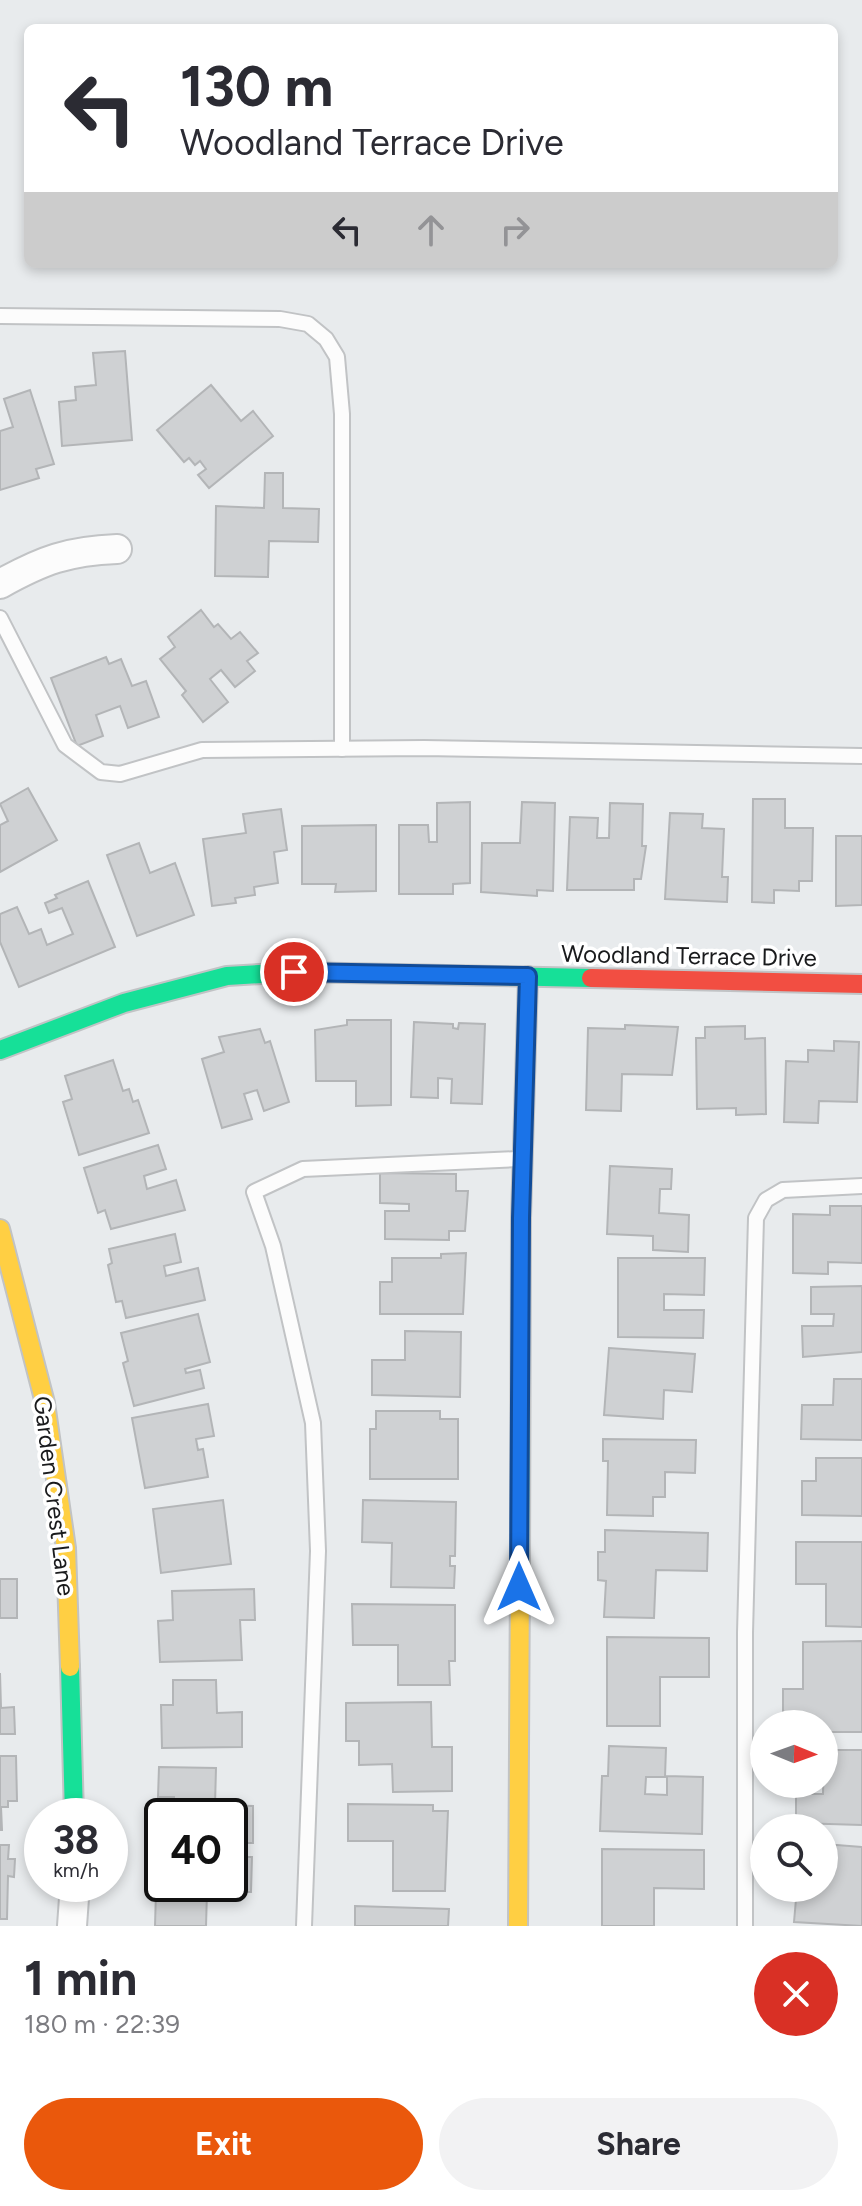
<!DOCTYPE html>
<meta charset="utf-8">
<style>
:root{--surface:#fff;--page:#f2f2f3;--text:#2b2b33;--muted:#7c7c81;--accent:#ea580c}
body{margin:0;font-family:Figtree,sans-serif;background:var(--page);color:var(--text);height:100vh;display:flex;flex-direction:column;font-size:30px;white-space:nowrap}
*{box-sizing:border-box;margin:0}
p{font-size:26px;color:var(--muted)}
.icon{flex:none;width:44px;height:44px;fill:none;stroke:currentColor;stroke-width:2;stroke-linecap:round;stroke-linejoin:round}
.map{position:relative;height:1926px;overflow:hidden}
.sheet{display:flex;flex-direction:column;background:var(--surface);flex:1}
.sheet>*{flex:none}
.top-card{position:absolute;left:24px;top:24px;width:814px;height:244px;border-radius:12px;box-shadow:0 4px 12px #0003;background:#fff;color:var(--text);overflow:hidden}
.needle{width:52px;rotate:91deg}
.fabs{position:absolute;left:750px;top:1710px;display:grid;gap:16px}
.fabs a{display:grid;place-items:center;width:88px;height:88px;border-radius:50%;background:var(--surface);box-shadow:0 4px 12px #0003;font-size:40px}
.speed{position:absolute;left:24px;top:1798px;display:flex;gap:16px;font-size:40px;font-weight:700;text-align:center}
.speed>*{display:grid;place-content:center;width:104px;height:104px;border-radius:50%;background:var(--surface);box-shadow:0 4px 12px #0003;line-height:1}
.speed small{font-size:20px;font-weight:400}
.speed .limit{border:4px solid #111;border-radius:12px;background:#fff;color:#111}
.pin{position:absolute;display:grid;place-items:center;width:68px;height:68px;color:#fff;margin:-34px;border:4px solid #fff;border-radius:50%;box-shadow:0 2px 8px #0007}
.me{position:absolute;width:88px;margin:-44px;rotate:0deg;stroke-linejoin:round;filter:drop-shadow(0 0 6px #0008)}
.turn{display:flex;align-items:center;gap:28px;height:168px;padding:0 24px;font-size:36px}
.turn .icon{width:104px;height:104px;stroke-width:2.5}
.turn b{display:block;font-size:56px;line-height:68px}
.lanes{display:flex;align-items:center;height:76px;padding:0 24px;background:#0003;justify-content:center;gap:40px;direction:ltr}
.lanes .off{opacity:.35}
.round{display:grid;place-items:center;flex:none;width:84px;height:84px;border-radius:42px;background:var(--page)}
.head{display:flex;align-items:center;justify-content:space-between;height:136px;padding:0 24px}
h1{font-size:48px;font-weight:700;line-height:60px}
.button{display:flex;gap:16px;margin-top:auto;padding:16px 24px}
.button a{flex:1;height:92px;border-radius:48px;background:var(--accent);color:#fff;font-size:32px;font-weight:700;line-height:92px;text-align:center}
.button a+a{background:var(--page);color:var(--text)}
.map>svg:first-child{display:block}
.building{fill:#cfd1d3;stroke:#b3b5b7;stroke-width:2}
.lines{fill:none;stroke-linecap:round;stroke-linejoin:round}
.lane-casing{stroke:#c1c3c5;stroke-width:18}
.street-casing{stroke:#c1c3c5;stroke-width:32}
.fast-casing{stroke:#c1c3c5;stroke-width:22}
.slow-casing{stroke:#c1c3c5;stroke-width:22}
.jam-casing{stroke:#c1c3c5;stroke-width:22}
.lane{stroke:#fcfcfc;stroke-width:14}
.street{stroke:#fcfcfc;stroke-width:28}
.fast{stroke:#16e098;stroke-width:18}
.slow{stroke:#ffcf43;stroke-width:18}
.jam{stroke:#f24e42;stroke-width:18}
.route-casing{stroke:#114b97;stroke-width:20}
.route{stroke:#1a73e8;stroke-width:14}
.labels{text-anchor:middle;stroke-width:7;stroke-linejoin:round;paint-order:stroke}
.street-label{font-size:24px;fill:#191a1c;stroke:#fff}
</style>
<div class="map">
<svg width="862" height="1926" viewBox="0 0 862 1926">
<rect width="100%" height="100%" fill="#e8ebed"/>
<!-- building -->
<g class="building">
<polygon points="125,351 132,440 62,446 59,402 76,400 75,387 96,385 93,353"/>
<polygon points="211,385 241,421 253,411 273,436 209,488 198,475 206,469 200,461 195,465 189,458 184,462 157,430"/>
<polygon points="30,390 54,464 36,469 39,478 0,490 0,431 13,427 4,399"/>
<polygon points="265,473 283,473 283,508 319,509 318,542 269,541 268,577 215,576 216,506 264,508"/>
<polygon points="201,610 214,627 218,624 231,639 240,632 258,653 247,661 255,671 235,687 221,670 210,679 228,702 203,722 182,695 186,691 160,659 175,647 168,637"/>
<polygon points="106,657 109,664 121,659 132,686 146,681 159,717 128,728 120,706 96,715 103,736 77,746 51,678"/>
<polygon points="28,788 57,840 0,872 0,825 8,821 0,804"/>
<polygon points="753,799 785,799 785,828 813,828 812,881 799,881 799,891 774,890 774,903 752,902"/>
<polygon points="470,802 470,883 453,884 453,894 399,894 399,825 428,825 429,842 437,842 437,803"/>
<polygon points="522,802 555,803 553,891 537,890 537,896 481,892 482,843 520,843"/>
<polygon points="610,803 643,804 642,846 646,846 641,879 634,879 634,890 567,890 570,817 598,818 597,838 609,838"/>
<polygon points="281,809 287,850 274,852 278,883 254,887 255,895 235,898 236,903 212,906 203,839 246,833 243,814"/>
<polygon points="670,813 703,814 702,828 724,829 722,877 728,877 727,902 665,899"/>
<polygon points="376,825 376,891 335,892 336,884 302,884 302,826"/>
<polygon points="836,836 862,836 862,905 836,906"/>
<polygon points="139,843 150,873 175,863 194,915 137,936 107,855"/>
<polygon points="88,881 115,947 19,987 0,942 0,914 17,907 29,934 41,929 47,945 73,934 62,908 49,913 45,903 57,898 55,895"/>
<polygon points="347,1020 391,1020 391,1105 356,1106 356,1081 316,1081 315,1030 347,1025"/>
<polygon points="414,1022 453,1024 453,1028 458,1029 459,1023 485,1024 482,1104 451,1103 452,1079 438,1078 438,1098 411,1097"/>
<polygon points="625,1025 678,1027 672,1075 622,1074 621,1111 586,1110 588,1028 625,1029"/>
<polygon points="745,1026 745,1039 765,1038 766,1114 736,1115 736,1108 697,1109 696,1038 705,1038 705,1027"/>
<polygon points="260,1029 265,1043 270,1041 289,1102 264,1111 257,1090 244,1094 252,1119 222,1128 202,1059 224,1052 219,1037"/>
<polygon points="834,1041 859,1042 857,1102 819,1101 818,1123 784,1122 786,1061 808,1062 808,1050 834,1051"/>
<polygon points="113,1060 123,1091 129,1089 133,1102 138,1100 149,1133 79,1155 63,1102 72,1099 65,1076"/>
<polygon points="158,1145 166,1169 144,1176 147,1189 176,1180 185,1210 111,1229 105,1210 98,1213 84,1168"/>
<polygon points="610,1166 672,1169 671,1189 660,1189 659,1213 689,1215 688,1252 653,1250 653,1236 607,1234"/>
<polygon points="380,1173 456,1174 456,1191 468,1191 465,1231 449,1231 449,1240 385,1239 385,1211 409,1211 409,1204 380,1203"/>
<polygon points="830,1206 862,1206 862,1263 828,1262 828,1274 793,1273 793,1214 830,1215"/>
<polygon points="175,1234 181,1262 164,1266 166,1276 198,1268 205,1300 126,1318 122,1301 116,1302 108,1265 112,1263 109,1249"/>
<polygon points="466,1253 463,1314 380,1314 380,1282 392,1282 392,1258 441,1258 441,1254"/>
<polygon points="618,1258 705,1258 704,1295 664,1294 664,1310 704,1310 703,1338 618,1337"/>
<polygon points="862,1286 862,1352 803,1357 802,1326 833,1326 834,1314 811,1314 811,1287"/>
<polygon points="198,1314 210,1362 185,1369 186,1373 200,1370 204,1388 134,1406 123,1363 128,1361 121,1333"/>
<polygon points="405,1331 461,1332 460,1397 372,1395 372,1360 405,1360"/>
<polygon points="609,1348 695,1354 692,1392 664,1390 663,1419 604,1415"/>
<polygon points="834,1379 862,1379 862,1440 801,1439 802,1405 833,1405"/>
<polygon points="208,1404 214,1436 196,1439 198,1450 203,1449 208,1477 145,1488 132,1418"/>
<polygon points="376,1411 440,1411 440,1419 458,1419 458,1479 370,1479 370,1429 376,1429"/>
<polygon points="603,1439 696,1440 695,1473 665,1472 665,1497 653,1497 653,1516 607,1515 608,1461 603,1461"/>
<polygon points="816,1458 862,1458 862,1516 802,1515 802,1481 816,1481"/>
<polygon points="223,1500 231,1564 161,1573 153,1509"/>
<polygon points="363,1500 456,1502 455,1556 450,1556 450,1566 455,1566 454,1588 391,1587 392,1543 362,1542"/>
<polygon points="605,1530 708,1533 707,1571 656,1570 654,1618 604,1617 606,1581 598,1580 598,1552 605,1552"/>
<polygon points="796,1542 862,1542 862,1627 826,1626 826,1584 796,1584"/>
<rect x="0" y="1579" width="17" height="39"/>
<polygon points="254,1589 255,1620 240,1620 242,1660 160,1662 158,1621 173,1620 172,1591"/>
<polygon points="352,1604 455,1605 455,1661 449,1661 450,1685 398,1685 398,1645 353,1645"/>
<polygon points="607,1637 709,1638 709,1677 660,1677 660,1726 607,1726"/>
<polygon points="862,1641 862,1732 824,1732 824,1724 783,1724 783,1689 803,1689 803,1642"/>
<polygon points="0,1673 1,1708 14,1707 15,1734 0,1734"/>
<polygon points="173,1680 216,1680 217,1713 242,1712 242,1747 162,1748 161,1705 173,1705"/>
<polygon points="431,1702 432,1747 452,1747 452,1791 393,1792 392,1764 359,1765 359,1741 346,1741 346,1703"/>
<polygon points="609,1746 666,1748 665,1777 646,1777 645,1794 667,1795 667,1776 703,1777 702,1834 600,1831 602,1776 608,1776"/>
<polygon points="824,1750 862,1750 862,1825 796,1823 796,1794 823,1794"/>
<polygon points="0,1756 16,1756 17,1801 8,1801 8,1807 1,1807 2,1830 0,1830"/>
<polygon points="159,1767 216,1768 215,1805 253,1806 253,1843 230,1843 230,1816 174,1816 174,1797 158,1797"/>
<polygon points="348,1804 433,1805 433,1811 448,1811 445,1891 393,1891 393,1841 348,1841"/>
<polygon points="824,1844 862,1847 862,1926 794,1922 797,1888 824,1888"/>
<polygon points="0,1845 9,1845 8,1859 15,1859 14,1877 8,1876 7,1919 0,1919"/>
<polygon points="602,1849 704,1850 704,1889 654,1888 654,1926 602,1926"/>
<polygon points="157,1856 162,1856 162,1884 230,1884 230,1857 252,1857 251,1892 207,1892 206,1926 155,1926"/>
<polygon points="355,1906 449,1909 448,1926 355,1926"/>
</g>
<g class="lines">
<!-- lane casing -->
<g class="lane-casing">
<g id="lane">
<polyline points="0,316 280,319 308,324 326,339 337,357 342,414 342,749"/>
<polyline points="0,618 65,745 101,772 120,774 202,750 424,748 862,756"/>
<polyline points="304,1926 318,1551 313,1423 273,1246 254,1192 303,1169 518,1159"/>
<polyline points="745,1926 745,1633 756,1218 766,1200 783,1190 862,1186"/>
</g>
</g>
<!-- street casing -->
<g class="street-casing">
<g id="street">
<path d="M0,584C43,560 68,551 117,549"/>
<polyline points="72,1926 75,1884"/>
</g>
</g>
<!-- fast casing -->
<g class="fast-casing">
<g id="fast">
<polyline points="0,1050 124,1003 227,976 294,972 591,978"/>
<polyline points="520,1570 521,1218 528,976"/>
<polyline points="70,1667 74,1816"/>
</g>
</g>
<!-- slow casing -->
<g class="slow-casing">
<g id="slow">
<polyline points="0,1229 45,1403 66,1548 70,1667"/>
<polyline points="518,1926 520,1570"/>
</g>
</g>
<!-- jam casing -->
<g class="jam-casing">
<polyline id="jam" points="591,978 862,984"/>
</g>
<!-- lane -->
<use href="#lane" class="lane"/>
<!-- street -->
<use href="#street" class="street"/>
<!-- fast -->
<use href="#fast" class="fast"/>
<!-- slow -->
<use href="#slow" class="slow"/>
<!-- jam -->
<use href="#jam" class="jam"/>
</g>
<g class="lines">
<!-- route casing -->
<g class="route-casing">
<polyline id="route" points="294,972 528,976 521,1218 519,1587"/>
</g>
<!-- route -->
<use href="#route" class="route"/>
</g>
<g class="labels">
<!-- street labels -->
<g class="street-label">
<text transform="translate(689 956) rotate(1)" y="8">Woodland Terrace Drive</text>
<text transform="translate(54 1496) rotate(83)" y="8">Garden Crest Lane</text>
</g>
</g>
</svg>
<div class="fabs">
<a><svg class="needle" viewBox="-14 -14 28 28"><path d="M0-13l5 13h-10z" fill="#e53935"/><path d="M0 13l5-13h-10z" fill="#7c7c81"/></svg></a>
<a><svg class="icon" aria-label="search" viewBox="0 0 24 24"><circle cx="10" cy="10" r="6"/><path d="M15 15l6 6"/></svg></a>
</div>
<div class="speed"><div>38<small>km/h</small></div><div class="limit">40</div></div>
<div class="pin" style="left:294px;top:972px;background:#d93025"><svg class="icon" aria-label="arrive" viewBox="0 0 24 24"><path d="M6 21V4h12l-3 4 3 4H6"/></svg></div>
<svg class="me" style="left:519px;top:1587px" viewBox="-20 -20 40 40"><path d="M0-17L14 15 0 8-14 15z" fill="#1a73e8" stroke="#fff" stroke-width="4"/></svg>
<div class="top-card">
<div class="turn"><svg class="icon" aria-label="left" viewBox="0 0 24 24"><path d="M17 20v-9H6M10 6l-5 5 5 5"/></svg><div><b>130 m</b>Woodland Terrace Drive</div></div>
<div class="lanes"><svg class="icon" aria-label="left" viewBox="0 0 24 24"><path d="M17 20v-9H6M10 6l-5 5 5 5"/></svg><svg class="icon off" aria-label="ahead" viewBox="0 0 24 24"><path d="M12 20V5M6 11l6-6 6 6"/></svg><svg class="icon off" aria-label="right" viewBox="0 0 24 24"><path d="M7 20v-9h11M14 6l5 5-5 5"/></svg></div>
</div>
</div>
<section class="sheet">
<div class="head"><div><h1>1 min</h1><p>180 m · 22:39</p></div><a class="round" style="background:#d93025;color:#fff"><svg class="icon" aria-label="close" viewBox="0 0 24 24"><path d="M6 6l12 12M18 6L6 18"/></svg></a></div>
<div class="button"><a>Exit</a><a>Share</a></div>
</section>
